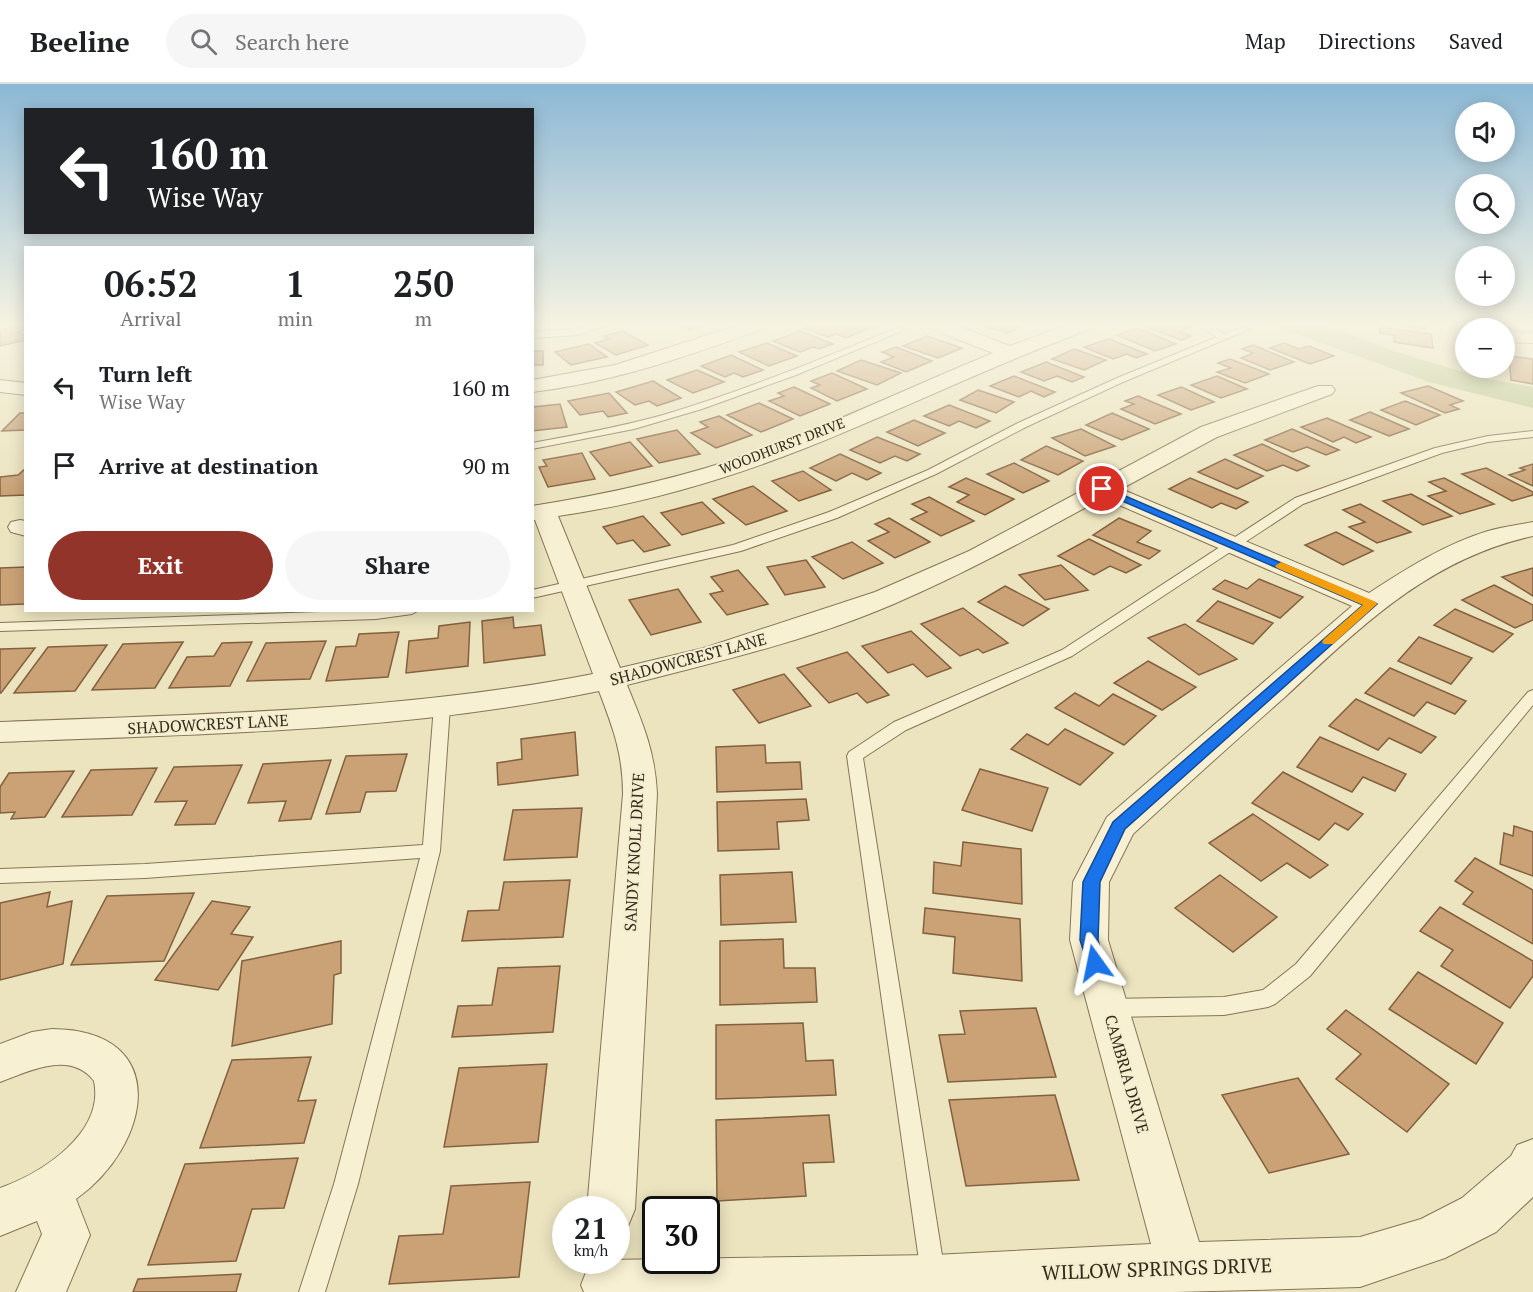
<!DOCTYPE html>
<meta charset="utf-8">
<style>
:root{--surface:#fff;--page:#f6f6f6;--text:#202124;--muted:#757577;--line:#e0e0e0;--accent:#92342a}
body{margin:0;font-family:"PT Serif",serif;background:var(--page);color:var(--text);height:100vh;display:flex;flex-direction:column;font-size:22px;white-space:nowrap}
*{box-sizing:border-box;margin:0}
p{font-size:20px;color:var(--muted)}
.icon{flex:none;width:33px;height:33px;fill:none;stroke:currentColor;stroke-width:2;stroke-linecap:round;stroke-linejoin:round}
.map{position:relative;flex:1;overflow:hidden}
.drawer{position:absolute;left:24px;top:162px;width:510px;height:366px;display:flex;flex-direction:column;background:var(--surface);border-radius:0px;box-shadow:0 3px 15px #0003}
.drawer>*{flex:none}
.banner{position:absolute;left:24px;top:24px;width:510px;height:126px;border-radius:0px;box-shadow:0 3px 15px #0003;background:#202124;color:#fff;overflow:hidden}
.tools{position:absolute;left:1455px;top:18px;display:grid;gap:12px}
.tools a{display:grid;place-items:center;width:60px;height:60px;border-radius:50%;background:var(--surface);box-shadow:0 3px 15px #0003;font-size:30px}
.speed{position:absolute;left:552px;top:1112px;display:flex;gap:12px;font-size:30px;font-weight:700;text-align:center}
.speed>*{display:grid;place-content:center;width:78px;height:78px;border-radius:50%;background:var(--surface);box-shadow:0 3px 15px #0003;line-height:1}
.speed small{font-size:15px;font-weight:400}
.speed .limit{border:3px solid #111;border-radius:9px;background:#fff;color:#111}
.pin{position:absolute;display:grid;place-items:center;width:51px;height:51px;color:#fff;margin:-26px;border:3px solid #fff;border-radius:50%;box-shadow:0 2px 6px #0007}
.me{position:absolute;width:66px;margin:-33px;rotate:348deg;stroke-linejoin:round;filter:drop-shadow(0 0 4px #0008)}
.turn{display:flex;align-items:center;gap:21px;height:126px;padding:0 24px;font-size:27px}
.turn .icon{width:78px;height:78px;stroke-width:2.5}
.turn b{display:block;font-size:42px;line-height:51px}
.eta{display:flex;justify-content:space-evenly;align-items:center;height:102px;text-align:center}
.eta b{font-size:36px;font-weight:700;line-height:42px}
.primary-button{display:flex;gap:12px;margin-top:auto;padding:12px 24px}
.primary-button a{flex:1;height:69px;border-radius:36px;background:var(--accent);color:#fff;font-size:24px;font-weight:700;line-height:69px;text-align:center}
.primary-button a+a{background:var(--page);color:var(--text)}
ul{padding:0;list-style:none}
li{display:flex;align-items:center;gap:18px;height:78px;padding:0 24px}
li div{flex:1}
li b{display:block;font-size:22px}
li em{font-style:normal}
header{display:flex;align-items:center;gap:36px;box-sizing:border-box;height:84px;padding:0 30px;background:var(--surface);border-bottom:2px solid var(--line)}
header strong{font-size:28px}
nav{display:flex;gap:33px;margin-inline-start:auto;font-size:21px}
.search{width:420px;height:54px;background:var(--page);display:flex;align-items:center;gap:15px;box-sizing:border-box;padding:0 21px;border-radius:33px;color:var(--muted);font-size:22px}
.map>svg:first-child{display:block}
.green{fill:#beca94}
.building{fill:#caa276;stroke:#83613f;stroke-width:1.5}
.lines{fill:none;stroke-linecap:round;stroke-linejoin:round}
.lane-casing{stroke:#857558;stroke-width:2}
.street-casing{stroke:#857558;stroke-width:2}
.lane{fill:#f8f0d2;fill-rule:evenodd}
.street{fill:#f8f0d2;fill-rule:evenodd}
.route{fill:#1a73e8;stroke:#114b97;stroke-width:1.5}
.slow{fill:#f59e0b}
.labels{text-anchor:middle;stroke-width:4.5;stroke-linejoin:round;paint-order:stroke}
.far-street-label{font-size:14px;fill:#352b1c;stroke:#f4edcf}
.street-label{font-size:16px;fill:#352b1c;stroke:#f4edcf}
.near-street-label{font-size:20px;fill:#352b1c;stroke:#f4edcf}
</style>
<header>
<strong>Beeline</strong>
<div class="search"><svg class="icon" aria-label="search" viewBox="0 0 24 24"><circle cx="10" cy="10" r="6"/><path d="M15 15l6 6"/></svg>Search here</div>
<nav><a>Map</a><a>Directions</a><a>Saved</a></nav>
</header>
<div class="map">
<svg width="1533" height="1208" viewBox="0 0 1533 1208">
<rect width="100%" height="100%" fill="#ece4bf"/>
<!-- green -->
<polygon class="green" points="1266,239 1321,239 1397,268 1483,294 1533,303 1533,324 1429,298"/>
<!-- building -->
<g class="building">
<polygon points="26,239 26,245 17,248 26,252 26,256 0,262 0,246"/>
<polygon points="677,239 711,239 690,245"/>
<polygon points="817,239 842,239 863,247 846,254 837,250 828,253 804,244"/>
<polygon points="852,239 887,239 866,246"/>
<polygon points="983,239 1026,239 1008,249 979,241"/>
<polygon points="1152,239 1181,239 1192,243 1179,247 1191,252 1181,256 1144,242"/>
<polygon points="1384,239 1427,239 1426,245"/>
<polygon points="1380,243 1431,250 1433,264 1394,258 1394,251 1380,249"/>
<polygon points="1137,244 1176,260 1155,267 1117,251"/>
<polygon points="622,247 648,261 616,271 595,259 609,255 604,252"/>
<polygon points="800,247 833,260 819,265 813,263 800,268 773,257"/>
<polygon points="927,252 962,264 938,274 903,262"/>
<polygon points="1109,255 1147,270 1136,274 1127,270 1113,275 1084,263"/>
<polygon points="767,259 797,272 769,282 739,268"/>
<polygon points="1284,259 1299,265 1309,262 1334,272 1310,280 1270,264"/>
<polygon points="589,260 607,273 571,281 555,268"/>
<polygon points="1253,261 1294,278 1270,286 1241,274 1253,269 1242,265"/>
<polygon points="896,263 932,277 906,288 881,278 894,273 882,268"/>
<polygon points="1074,265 1106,276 1084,286 1052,275"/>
<rect x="532" y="267" width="11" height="14"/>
<polygon points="731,271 763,286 743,293 734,289 725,293 701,282"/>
<polygon points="1509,272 1533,275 1533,300 1511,296"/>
<polygon points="1230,275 1269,290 1245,299 1217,288 1231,284 1218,279"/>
<polygon points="861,276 901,289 877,301 837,287"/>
<polygon points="1046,278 1084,293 1072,298 1057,292 1044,297 1021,288"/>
<polygon points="697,286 724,298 693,309 667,296"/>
<polygon points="832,289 867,305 837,317 811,304 820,301 811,297"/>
<polygon points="1014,292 1055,308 1044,313 1031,307 1019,313 990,302"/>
<polygon points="1217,292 1247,305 1221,314 1191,301"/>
<polygon points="653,297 681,314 657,322 649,317 635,321 616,308"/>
<polygon points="1428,302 1463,317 1450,321 1459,325 1445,329 1401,309"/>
<polygon points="794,303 830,320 800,332 769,317 784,312 778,309"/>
<polygon points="1181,303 1214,318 1191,326 1158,311"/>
<polygon points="978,306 1014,318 996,329 960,316"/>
<polygon points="609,309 627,329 608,333 603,327 580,331 568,317"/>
<polygon points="1138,312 1181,330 1155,340 1121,325 1134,320 1125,317"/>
<polygon points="1405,317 1440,331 1416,341 1381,326"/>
<polygon points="759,319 793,335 761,348 727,331"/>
<polygon points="560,320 567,343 532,347 533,323"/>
<polygon points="949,321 990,337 976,344 959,337 949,342 924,332"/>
<polygon points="1370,328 1409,345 1389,352 1350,336"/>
<polygon points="20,329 26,329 26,346 2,347"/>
<polygon points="1112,329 1149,345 1122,356 1086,341"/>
<polygon points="719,332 752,351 716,364 691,349 708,343 700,338"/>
<polygon points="1327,334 1371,353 1356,359 1344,353 1333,358 1301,343"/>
<polygon points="914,336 945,349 918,362 887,348"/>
<polygon points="1081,345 1115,362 1085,372 1052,354"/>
<polygon points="1292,345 1339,366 1326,371 1307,363 1293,368 1265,356"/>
<polygon points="677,346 700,370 659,379 637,355"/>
<polygon points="877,353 920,370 907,377 895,372 880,379 850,366"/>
<polygon points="630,358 652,382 610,392 590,368"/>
<polygon points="1262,360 1309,382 1297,387 1283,381 1267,387 1234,371"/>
<polygon points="1046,362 1083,377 1058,391 1021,376"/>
<polygon points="582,369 595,395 548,403 539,383 547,382 543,376"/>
<polygon points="840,370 881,389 867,396 852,389 836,397 810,384"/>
<polygon points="1225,375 1263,392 1237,405 1198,388"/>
<polygon points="1014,379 1049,397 1023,409 987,390"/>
<polygon points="1533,380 1533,402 1509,391 1525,386 1520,384"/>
<polygon points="26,384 26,411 0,412 0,393 18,391"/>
<polygon points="1486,384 1533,408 1533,411 1512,417 1462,390"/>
<polygon points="803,387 831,406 799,417 772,397"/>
<polygon points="966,394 1014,415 985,431 957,418 969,411 949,403"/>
<polygon points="1190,394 1248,418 1236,425 1221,419 1212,424 1169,405"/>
<polygon points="1444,394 1494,420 1460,430 1428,412 1446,407 1429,398"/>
<polygon points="753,402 787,427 746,441 713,415"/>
<polygon points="1411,410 1452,432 1423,441 1383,417"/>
<polygon points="929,413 974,437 941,452 911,435 927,428 912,420"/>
<polygon points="702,418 724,439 682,451 661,429"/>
<polygon points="1360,420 1411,448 1377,459 1349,443 1365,438 1343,426"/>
<polygon points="643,432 670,461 644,468 633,456 617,460 603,443"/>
<polygon points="889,434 930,458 895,474 868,457 889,448 875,440"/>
<polygon points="1119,434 1151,447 1137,458 1160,467 1149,475 1093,451"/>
<polygon points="1336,448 1373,467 1343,481 1305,461"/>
<polygon points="1089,455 1141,481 1126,489 1110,482 1094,491 1058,472"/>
<polygon points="852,458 883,479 843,495 812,473"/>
<polygon points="806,476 825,503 785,511 767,483"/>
<polygon points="1061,481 1088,506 1045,516 1019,491"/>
<polygon points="26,483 26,518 24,520 0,521 0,484"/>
<polygon points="1533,484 1533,512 1502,493"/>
<polygon points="738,486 768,520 727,531 710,510 723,507 711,493"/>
<polygon points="1259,495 1303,513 1280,534 1213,505 1225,496 1247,505"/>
<polygon points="1494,501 1533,521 1533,536 1515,544 1462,516"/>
<polygon points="1005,502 1049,525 1023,542 978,518"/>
<polygon points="678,505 701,538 651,551 629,516"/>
<polygon points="1218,517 1273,539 1253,560 1197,537"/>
<polygon points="963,524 1008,559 983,569 978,565 960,572 921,540"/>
<polygon points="1455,525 1513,550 1493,568 1434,541"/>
<polygon points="513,533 514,544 541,541 545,571 484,579 482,537"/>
<polygon points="470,538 468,582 406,589 409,557 438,554 439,542"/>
<polygon points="1185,540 1237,575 1199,591 1148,554"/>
<polygon points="911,547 951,584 927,593 913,580 888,589 862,562"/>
<polygon points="399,548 388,593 326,597 336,563 356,562 359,550"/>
<polygon points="1419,553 1472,574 1451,600 1398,577"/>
<polygon points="326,557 310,595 247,597 266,559"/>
<polygon points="183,558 155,604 92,606 123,560"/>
<polygon points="252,558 230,602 169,604 187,573 214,572 222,559"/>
<polygon points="107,561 75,607 14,609 48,563"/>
<polygon points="35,564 1,609 0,609 0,565"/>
<polygon points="847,568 889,611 867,619 857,609 829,619 797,584"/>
<polygon points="1148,577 1196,603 1162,626 1114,599"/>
<polygon points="1390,584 1466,617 1455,630 1427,618 1414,632 1365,609"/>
<polygon points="784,590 811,622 759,639 733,606"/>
<polygon points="1075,609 1099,622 1113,610 1156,632 1124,661 1055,624"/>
<polygon points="1356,615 1436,653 1421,669 1389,654 1378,666 1329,642"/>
<polygon points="1065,645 1113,669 1080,701 1011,665 1027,650 1048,661"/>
<polygon points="575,648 578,691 498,701 497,679 522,675 521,655"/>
<polygon points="1320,653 1406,690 1395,707 1363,693 1352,708 1297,683"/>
<polygon points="765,661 766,679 800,678 802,705 717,708 716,663"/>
<polygon points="407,670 396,707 366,708 360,728 326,730 346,672"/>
<polygon points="331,676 311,735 279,737 286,717 248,719 263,680"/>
<polygon points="242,681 215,740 175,741 187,717 155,718 174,683"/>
<polygon points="157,684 132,731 62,733 91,686"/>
<polygon points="980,685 1048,704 1032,747 962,726"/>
<polygon points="74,687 45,733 11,735 15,728 0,729 0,703 9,689"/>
<polygon points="1283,688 1363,730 1348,746 1335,739 1319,756 1252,719"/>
<polygon points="806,715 809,736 777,738 779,765 718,767 717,718"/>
<polygon points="582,724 577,773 504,776 513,726"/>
<polygon points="1253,730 1328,781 1310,794 1287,779 1261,797 1209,759"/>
<polygon points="1514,742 1533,748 1533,792 1500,780 1504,749 1513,752"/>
<polygon points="963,758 1021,765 1022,820 933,809 934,778 961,782"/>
<polygon points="1475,774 1533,806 1533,860 1463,820 1473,808 1455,797"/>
<polygon points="792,788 796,838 721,841 720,791"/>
<polygon points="1220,791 1277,833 1233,868 1175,824"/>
<polygon points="570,796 563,853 462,857 468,827 499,826 504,798"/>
<polygon points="50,808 47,823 72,817 63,880 0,896 0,819"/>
<polygon points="194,809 164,877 71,881 107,812"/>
<polygon points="212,817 250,823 231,850 253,853 218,906 155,896"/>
<polygon points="1440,823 1533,877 1533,892 1510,924 1441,882 1453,866 1420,847"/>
<polygon points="925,824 1020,835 1022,897 953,889 955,853 923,849"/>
<polygon points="783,855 784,884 815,884 817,918 720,921 720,857"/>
<polygon points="341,857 341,889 334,891 332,940 232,962 242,877"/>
<polygon points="560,882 553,948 452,953 458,922 492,921 498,884"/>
<polygon points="1418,888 1503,939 1476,980 1389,925"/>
<polygon points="1036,924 1056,993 948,998 939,951 965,950 960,927"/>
<polygon points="1346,926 1449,1000 1407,1048 1336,995 1361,970 1327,945"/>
<polygon points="803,939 806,977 833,976 836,1011 716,1015 716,941"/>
<polygon points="311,973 298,1017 316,1016 304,1059 200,1064 232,976"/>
<polygon points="547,980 538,1058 444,1063 459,984"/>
<polygon points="1298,994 1349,1070 1269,1089 1222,1011"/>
<polygon points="1055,1011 1079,1096 966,1102 949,1016"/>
<polygon points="829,1031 834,1078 803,1079 806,1112 717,1117 716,1036"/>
<polygon points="298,1074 284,1124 252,1125 236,1177 148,1181 185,1080"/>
<polygon points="530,1098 519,1193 389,1200 399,1152 443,1150 451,1102"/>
<polygon points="241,1190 236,1208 133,1208 138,1195"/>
</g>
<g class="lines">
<!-- lane casing -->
<g class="lane-casing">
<g id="lane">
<polygon points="598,239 612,239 579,251 532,254 532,248 578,245"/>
<path d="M909,239H921L796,291L702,325L634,345L532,365V359C576,351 620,343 663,331C747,306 828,272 909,239Z"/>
<polygon points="1194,239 1208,239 1224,250 1245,242 1250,245 1123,298 1026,343 936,390 837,434 741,467 532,514 532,506 733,461 829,428 928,386 1018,339 1117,294 1217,253"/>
<polygon points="1533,347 1533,353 1488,358 1442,369 1303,420 1072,572 906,646 863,674 945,1190 942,1199 933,1202 924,1199 921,1190 847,672 849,668 894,638 1062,566 1295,414 1435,364 1488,352"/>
<polygon points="379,526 419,526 412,530 376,535 0,547 0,539"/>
<polygon points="1533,606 1533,621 1310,892 1275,920 1268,923 1224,931 1108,933 1101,930 1098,924 1101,918 1108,915 1224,913 1263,906 1296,880 1528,608"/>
<polygon points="442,617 450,622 440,767 358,1100 325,1208 299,1208 334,1100 420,774 145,794 0,799 0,785 145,780 423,761 434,622"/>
</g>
</g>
<!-- street casing -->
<g class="street-casing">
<g id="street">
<path d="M745,239H771L768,243C691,271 615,298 532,308V296L615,281Z"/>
<path d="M923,239H949L1010,262L1072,239H1099L1096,243C996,279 902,326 803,365C724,396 642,420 558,432L620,584L704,564L875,508L969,467L1201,343L1318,302H1332L1335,306L1332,310L1217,353L1121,405L1369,509C1406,485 1445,460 1488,447C1502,443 1518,441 1533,438V452C1428,475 1361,543 1285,613C1234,658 1183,704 1133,750L1109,798L1108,856L1199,1158L1360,1153L1421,1135L1462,1114L1511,1072L1517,1061L1533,1055V1113L1496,1148L1445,1174L1360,1203L1175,1208H584L581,1201L588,1183L606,1176L934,1171L1151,1160L1070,856L1073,798L1107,733L1352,522L1103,414C1035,451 968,488 896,519C811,556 717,578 627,601C643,640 655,667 657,710L635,1125L628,1142L616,1146V1125H587L623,710C623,670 613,644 599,607C402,648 200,650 0,658V638C198,630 398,628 593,590L535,436H532V422C609,410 685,393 758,367C838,338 915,301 993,269L926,243Z"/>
<polygon points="1504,247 1533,249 1533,259 1504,258"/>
<polygon points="0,296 26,299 26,311 0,308"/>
<polygon points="20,436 26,437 26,452 11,448 8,443 11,438"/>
<path d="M52,945C174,946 151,1062 76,1115L90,1151L66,1208H16L42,1150L37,1137L0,1152V1104C42,1089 105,1049 94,997C70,966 30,987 0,998V960L32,948Z"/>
</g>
</g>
<!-- lane -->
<use href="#lane" class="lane"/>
<!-- street -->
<use href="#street" class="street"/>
</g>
<!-- sky -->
<linearGradient id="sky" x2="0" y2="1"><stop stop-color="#8cb8d5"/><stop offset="0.59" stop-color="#f6f3e2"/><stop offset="1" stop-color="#f6f3e2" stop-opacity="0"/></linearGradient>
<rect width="1533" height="408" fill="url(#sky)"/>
<!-- route -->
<polygon class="route" points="1102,402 1377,520 1125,745 1100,798 1098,856 1104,879 1102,884 1095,886 1089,884 1080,856 1083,798 1113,738 1363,521 1099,407 1099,403"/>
<!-- slow -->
<polygon class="slow" points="1281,478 1376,518 1377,520 1333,560 1324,560 1322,558 1324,555 1363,521 1277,484 1275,482"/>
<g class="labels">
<!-- far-street labels -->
<g class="far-street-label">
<text transform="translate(782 362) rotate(-21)" y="5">WOODHURST DRIVE</text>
</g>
<!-- street labels -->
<g class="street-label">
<text transform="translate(688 575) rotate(-15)" y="6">SHADOWCREST LANE</text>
<text transform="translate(208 640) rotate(-3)" y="6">SHADOWCREST LANE</text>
<text transform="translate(634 768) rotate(-87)" y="6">SANDY KNOLL DRIVE</text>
<text transform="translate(1127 990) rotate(74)" y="6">CAMBRIA DRIVE</text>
</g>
<!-- near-street labels -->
<g class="near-street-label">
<text transform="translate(1157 1185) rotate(-2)" y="7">WILLOW SPRINGS DRIVE</text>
</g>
</g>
</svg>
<div class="tools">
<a><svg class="icon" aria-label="sound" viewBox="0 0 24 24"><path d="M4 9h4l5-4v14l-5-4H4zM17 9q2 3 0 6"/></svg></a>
<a><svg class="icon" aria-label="search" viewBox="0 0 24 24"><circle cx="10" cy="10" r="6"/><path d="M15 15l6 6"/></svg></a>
<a>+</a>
<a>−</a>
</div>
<div class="speed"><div>21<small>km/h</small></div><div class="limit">30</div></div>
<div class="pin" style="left:1102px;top:405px;background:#d93025"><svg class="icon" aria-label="arrive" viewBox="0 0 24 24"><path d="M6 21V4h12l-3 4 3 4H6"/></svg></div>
<svg class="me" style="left:1095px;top:879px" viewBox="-20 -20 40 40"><path d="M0-17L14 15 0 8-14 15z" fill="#1a73e8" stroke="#fff" stroke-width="4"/></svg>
<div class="banner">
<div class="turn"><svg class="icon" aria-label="left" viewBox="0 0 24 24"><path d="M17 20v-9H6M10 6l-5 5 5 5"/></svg><div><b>160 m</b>Wise Way</div></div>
</div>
<section class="drawer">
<div class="eta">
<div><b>06:52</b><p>Arrival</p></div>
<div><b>1</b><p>min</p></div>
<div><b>250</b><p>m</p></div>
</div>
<ul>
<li><svg class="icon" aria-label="left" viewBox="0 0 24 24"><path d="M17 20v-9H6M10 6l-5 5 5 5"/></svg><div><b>Turn left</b><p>Wise Way</p></div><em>160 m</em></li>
<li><svg class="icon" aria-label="arrive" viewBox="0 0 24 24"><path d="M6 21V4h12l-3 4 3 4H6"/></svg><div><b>Arrive at destination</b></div><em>90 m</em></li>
</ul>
<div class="primary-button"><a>Exit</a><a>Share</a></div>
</section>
</div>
